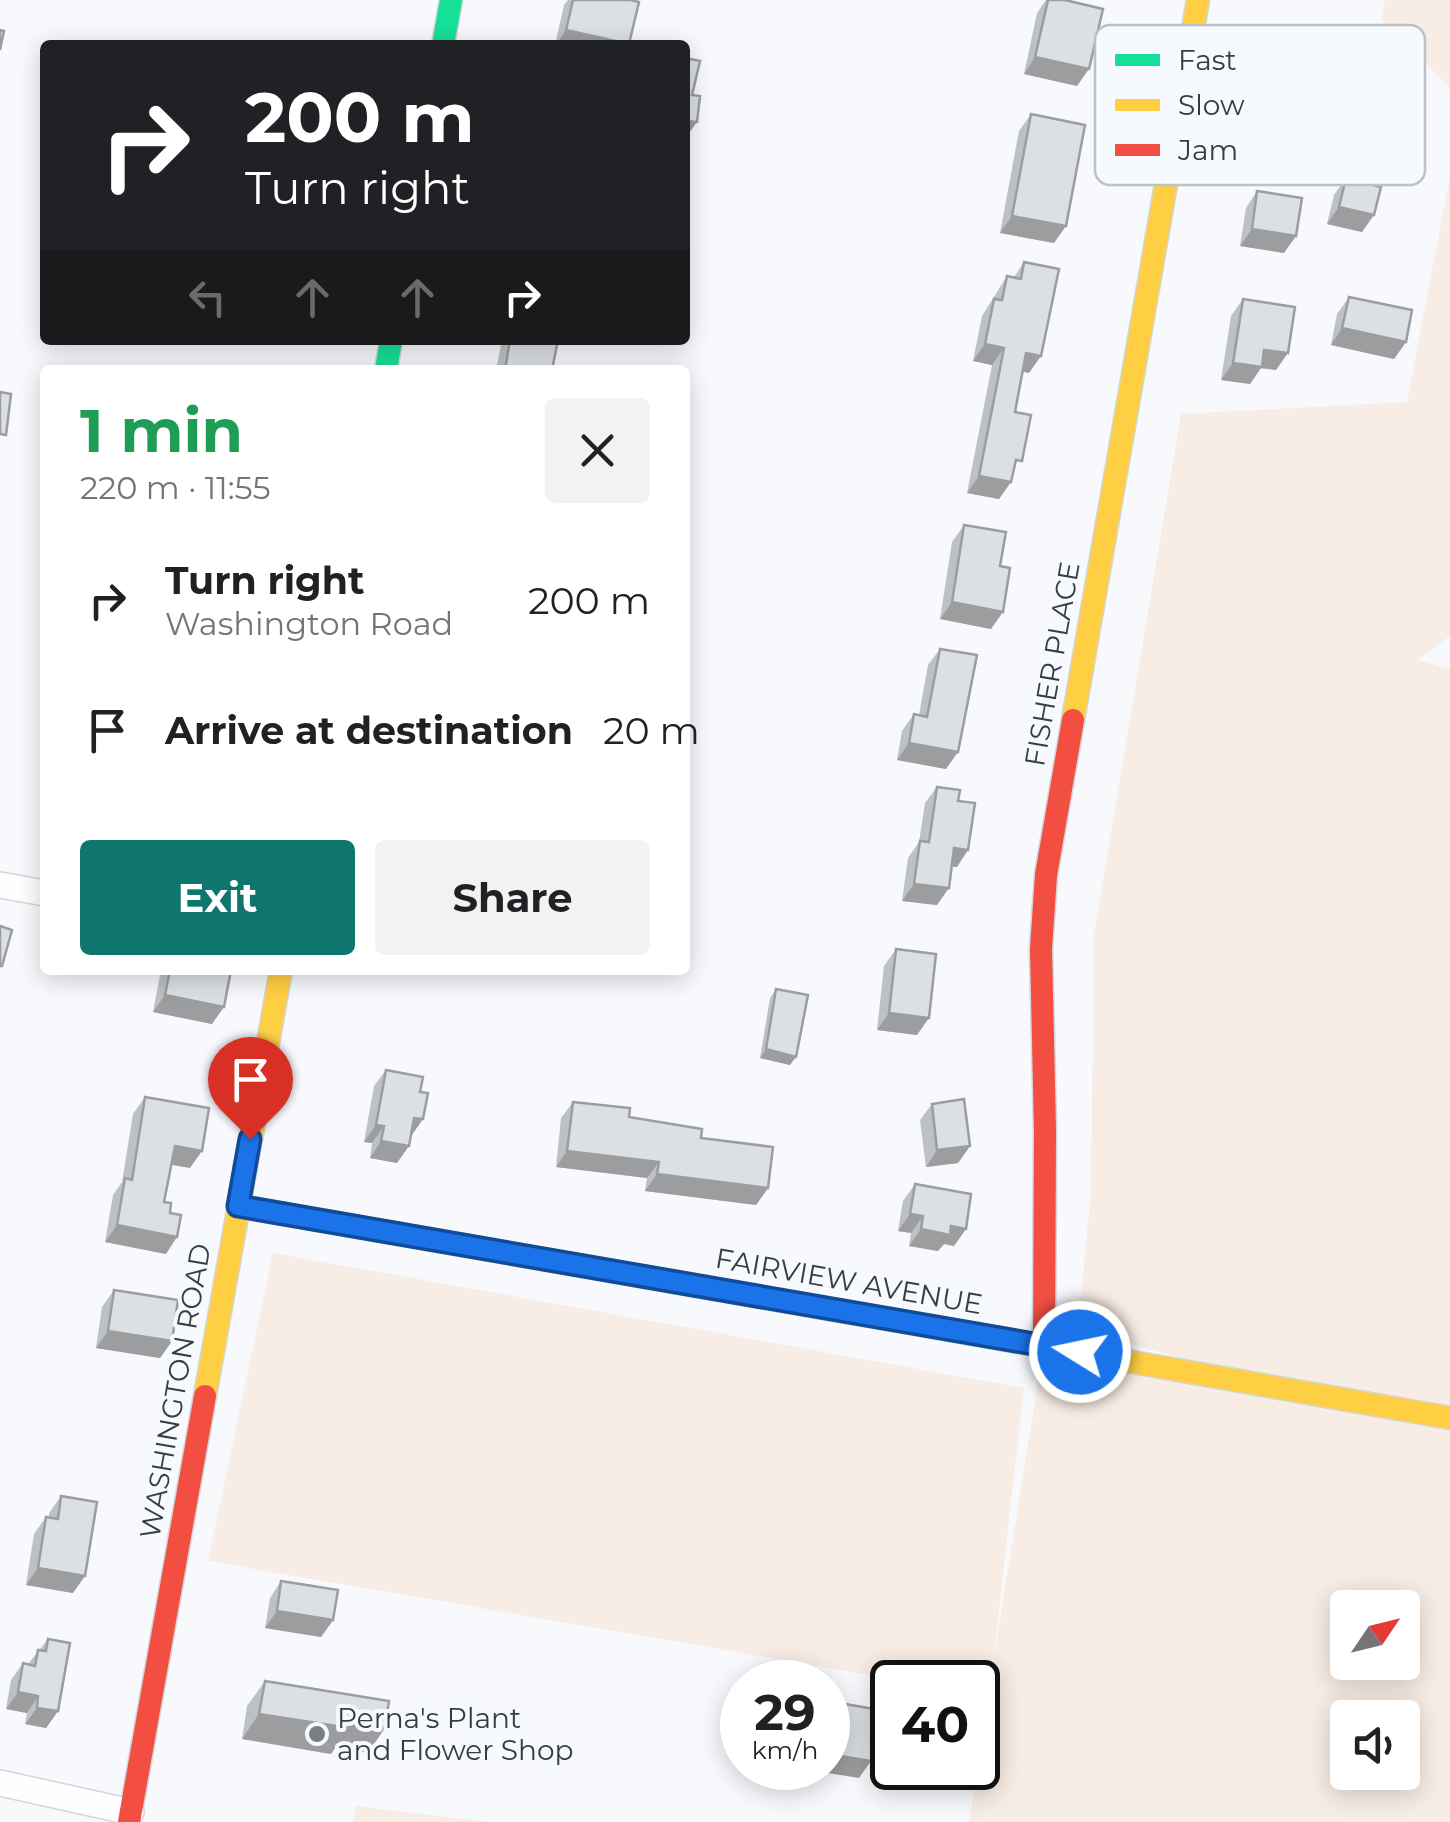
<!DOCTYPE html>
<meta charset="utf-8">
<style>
:root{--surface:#fff;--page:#f2f2f2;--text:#202124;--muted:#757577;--accent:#0f766e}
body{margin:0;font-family:Montserrat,sans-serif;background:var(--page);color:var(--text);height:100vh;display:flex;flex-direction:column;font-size:38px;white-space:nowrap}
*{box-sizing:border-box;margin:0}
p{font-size:32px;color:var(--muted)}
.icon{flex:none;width:55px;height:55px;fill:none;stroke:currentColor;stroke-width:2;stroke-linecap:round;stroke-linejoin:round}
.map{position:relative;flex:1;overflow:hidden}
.side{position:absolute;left:40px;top:365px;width:650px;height:610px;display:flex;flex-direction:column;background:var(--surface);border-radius:10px;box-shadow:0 5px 25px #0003}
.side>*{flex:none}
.hud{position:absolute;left:40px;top:40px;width:650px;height:305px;border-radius:10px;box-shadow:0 5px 25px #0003;background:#202124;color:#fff;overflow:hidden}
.needle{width:65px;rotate:55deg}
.buttons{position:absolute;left:1330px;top:1590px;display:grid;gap:20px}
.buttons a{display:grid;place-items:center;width:90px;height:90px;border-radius:10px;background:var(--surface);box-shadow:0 5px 25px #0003;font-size:50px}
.speed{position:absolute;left:720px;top:1660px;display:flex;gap:20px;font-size:50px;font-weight:700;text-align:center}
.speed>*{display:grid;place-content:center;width:130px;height:130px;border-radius:50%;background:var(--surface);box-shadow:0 5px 25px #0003;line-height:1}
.speed small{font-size:25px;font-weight:400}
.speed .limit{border:5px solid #111;border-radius:15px;background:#fff;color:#111}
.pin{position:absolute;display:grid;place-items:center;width:85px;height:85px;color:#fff;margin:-102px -42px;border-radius:50% 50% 50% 0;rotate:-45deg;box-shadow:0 0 10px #0007}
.pin .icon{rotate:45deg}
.me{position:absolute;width:110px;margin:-55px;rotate:280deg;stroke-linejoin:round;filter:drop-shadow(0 0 8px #0008)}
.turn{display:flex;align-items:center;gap:35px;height:210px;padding:0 40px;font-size:45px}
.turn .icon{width:130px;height:130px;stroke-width:2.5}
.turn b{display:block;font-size:70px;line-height:85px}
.lanes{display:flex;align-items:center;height:95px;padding:0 40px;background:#0003;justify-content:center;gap:50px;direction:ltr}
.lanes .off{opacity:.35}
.round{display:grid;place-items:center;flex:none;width:105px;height:105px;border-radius:10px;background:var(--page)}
.summary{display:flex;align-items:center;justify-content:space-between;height:170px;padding:0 40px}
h1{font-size:60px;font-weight:700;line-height:75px;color:#1e9e55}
.action{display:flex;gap:20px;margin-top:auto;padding:20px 40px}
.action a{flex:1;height:115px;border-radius:10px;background:var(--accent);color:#fff;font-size:40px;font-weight:700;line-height:115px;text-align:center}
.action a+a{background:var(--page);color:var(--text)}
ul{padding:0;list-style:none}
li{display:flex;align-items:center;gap:30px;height:130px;padding:0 40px}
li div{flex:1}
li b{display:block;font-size:38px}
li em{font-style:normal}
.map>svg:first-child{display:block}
.green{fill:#f8ede4;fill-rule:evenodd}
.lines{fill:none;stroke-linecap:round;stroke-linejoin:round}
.street-casing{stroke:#d4d6d9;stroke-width:28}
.fast-casing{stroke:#d4d6d9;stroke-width:25}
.slow-casing{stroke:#d4d6d9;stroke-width:25}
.jam-casing{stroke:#d4d6d9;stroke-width:25}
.street{stroke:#fefeff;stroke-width:25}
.fast{stroke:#16e098;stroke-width:22}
.slow{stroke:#ffcf43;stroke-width:22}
.jam{stroke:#f24e42;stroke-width:22}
.wall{fill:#bec1c3}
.shaded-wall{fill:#9b9d9f}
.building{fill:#dde0e3;stroke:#9b9d9f;stroke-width:2.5}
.route-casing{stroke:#114b97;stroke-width:25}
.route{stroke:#1a73e8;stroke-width:18}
.poi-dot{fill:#7c7e82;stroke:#f6f9fd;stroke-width:4}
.labels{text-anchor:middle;stroke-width:8;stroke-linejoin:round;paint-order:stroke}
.street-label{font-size:28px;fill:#393c40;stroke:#f6f9fd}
.poi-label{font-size:28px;fill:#393c40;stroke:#f6f9fd;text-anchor:start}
.key{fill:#f6f9fd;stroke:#bdc0c4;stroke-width:2.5}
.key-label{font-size:28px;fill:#393c40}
</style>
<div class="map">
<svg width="1450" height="1822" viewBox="0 0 1450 1822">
<rect width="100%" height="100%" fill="#f7f9fc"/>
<!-- green -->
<g class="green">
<polygon points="1385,0 1450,0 1450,88 1382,19"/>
<path d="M1450,176V636L1418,660L1450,669V1822H969L989,1697L978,1694V1682H911L208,1561L273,1253L1024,1388L993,1663L1044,1345L1279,1386L1078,1329L1091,1190L1094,933L1181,414L1407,402ZM1348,1608H1402V1662H1348ZM1348,1718H1402V1772H1348Z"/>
<polygon points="356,1806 489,1822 353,1822"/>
</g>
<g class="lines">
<!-- street casing -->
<g class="street-casing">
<g id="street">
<polyline points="0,885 45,893"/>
<polyline points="0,1783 131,1812"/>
</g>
</g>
<!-- fast casing -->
<g class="fast-casing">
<g id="fast">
<polyline points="443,45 451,0"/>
<polyline points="386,370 391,340"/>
<polyline points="238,1206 967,1333"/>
</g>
</g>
<!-- slow casing -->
<g class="slow-casing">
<g id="slow">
<polyline points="1073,720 1198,0"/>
<polyline points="967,1333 1450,1418"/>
<polyline points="205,1396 281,970"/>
</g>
</g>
<!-- jam casing -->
<g class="jam-casing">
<g id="jam">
<polyline points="1044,1345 1045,1130 1041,949 1046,875 1073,720"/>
<polyline points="129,1822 205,1396"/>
</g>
</g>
<!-- street -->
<use href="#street" class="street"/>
<!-- fast -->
<use href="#fast" class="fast"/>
<!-- slow -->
<use href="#slow" class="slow"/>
<!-- jam -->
<use href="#jam" class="jam"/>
</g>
<!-- wall -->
<g class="wall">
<polygon points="568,0 630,0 629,45 555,45 564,5"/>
<polygon points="1046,0 1048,0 1077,86 1024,74 1037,13"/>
<polygon points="1378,41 1387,134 1342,127 1348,88 1360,71 1364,72 1366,58"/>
<polygon points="1031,114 1054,243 1000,233 1019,131"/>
<polygon points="1346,178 1362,232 1327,224 1334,195"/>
<polygon points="1257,191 1284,253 1240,246 1246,208"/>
<polygon points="1024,262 1029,373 1023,371 1015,412 1013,473 999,499 967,493 992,365 973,361 982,316 1007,276 1014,277"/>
<polygon points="1349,297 1406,342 1394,359 1331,345 1337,314"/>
<polygon points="1243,299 1276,370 1261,368 1250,384 1221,380 1231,316"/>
<polygon points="502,340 558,340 552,370 496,370"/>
<polygon points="964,525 991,629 940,619 952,542"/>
<polygon points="940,649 946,769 897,760 902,731 914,714 919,715 928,665"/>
<polygon points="937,787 958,801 957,867 952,867 937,905 902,901 908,858 919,842 925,803"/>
<polygon points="896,949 917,1035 877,1030 884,966"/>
<polygon points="161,970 231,970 212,1024 153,1012"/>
<polygon points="776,989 790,1065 760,1058 770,998"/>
<polygon points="386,1070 420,1092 423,1119 411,1136 397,1163 370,1158 372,1143 364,1142 374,1086"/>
<polygon points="145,1097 190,1168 172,1165 164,1202 166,1254 105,1242 113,1195 122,1182 133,1114"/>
<polygon points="573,1102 701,1138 768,1188 756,1205 645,1191 647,1178 556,1167 561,1118"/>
<polygon points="932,1104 970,1146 958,1163 926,1167 920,1120"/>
<polygon points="915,1184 954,1246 944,1244 938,1251 909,1246 911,1233 898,1231 903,1201"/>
<polygon points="114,1290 172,1341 160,1358 96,1348 102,1307"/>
<polygon points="61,1496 73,1593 26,1585 34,1534 46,1517 49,1518 49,1513"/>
<polygon points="281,1581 333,1620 321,1637 265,1628 270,1598"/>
<polygon points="48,1639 58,1711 46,1728 25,1724 27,1713 6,1709 11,1680 23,1663 28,1664"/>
<polygon points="265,1681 368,1753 335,1748 331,1754 242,1739 247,1706"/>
</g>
<!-- shaded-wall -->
<g class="shaded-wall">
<polygon points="566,30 629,44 556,45"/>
<polygon points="1035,57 1089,69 1077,86 1024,74"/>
<polygon points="1354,110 1399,118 1387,134 1342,127"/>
<polygon points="685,121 697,122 685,139"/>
<polygon points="1339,207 1374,215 1362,232 1327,224"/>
<polygon points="1012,216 1066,226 1054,243 1000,233"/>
<polygon points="1252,229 1296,236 1284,253 1240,246"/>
<polygon points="1342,328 1406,342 1394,359 1331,345"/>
<polygon points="985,344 1004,348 992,365 973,361"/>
<polygon points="1264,350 1288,353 1276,370 1261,368 1250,384 1221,380 1233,363"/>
<polygon points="1026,353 1041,356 1029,373 1015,370"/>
<polygon points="979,476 1011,482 999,499 967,493"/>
<polygon points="952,602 1003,612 991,629 940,619"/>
<polygon points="909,743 958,752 946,769 897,760"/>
<polygon points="954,848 968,850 957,867 943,865"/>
<polygon points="914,884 949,888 937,905 902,901"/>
<polygon points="165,995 224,1007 212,1024 153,1012"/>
<polygon points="889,1013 929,1018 917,1035 877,1030"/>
<polygon points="766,1049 796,1057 790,1065 760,1058"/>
<polygon points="414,1118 423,1119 411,1136"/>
<polygon points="376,1125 384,1126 372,1143 364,1142"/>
<polygon points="381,1141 409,1146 397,1163 370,1158"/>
<polygon points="175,1146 202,1151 190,1168 163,1163"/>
<polygon points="970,1146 958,1163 926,1167 937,1150"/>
<polygon points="567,1151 659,1162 647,1178 556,1167"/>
<polygon points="657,1174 768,1188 756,1205 645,1191"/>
<polygon points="910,1214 923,1216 911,1233 898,1231"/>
<polygon points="117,1225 177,1237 166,1254 105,1242"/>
<polygon points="951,1226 966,1229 954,1246 944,1244 938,1251 909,1246 921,1229"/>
<polygon points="108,1331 172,1341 160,1358 96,1348"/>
<polygon points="38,1568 85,1576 73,1593 26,1585"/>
<polygon points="277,1611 333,1620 321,1637 265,1628"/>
<polygon points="18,1692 38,1696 27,1713 6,1709"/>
<polygon points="37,1708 58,1711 46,1728 25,1724"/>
<polygon points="259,1714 349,1722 385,1728 368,1753 335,1748 331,1754 242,1739"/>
<polygon points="828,1754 871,1761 859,1778 797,1768 828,1768"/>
</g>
<!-- building -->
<g class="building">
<polygon points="573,0 630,0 639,2 629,44 566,30"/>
<polygon points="1048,0 1065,0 1103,9 1089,69 1035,57"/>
<polygon points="0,30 4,31 0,50"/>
<polygon points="685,58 700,61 692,95 700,96 697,122 685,121"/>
<polygon points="1031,114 1085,125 1066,226 1012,216"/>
<polygon points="1346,178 1381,187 1374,215 1339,207"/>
<polygon points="1257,191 1302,198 1296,236 1252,229"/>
<polygon points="1024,262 1059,269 1041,356 1026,353 1015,412 1031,415 1022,461 1016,460 1011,482 979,476 1004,348 985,344 994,299 1002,300 1007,276 1021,279"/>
<polygon points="1349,297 1412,310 1406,342 1342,328"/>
<polygon points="1243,299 1295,307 1288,353 1264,350 1262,367 1233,363"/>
<polygon points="510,340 558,340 552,370 505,370"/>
<polygon points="0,392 11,394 6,435 0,434"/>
<polygon points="964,525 1006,532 1000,566 1010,568 1003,612 952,602"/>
<polygon points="940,649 977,655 958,752 909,743 914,714 927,717"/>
<polygon points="937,787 960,790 958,801 975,803 968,850 954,848 949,888 914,884 920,841 929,842"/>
<polygon points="0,926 12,930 2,966 0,966"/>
<polygon points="896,949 936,954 929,1018 889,1013"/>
<polygon points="170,970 231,970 224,1007 165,995"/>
<polygon points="776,989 808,995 796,1057 766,1049"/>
<polygon points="386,1070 423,1077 420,1092 428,1093 423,1119 414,1118 409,1146 381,1141 384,1126 376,1125"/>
<polygon points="145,1097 209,1108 202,1151 175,1146 164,1202 171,1203 170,1213 181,1215 177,1237 117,1225 125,1178 132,1180"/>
<polygon points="964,1099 970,1146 937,1150 932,1104"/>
<polygon points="573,1102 630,1108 629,1117 702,1129 701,1138 773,1147 768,1188 657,1174 659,1162 567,1151"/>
<polygon points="915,1184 971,1194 966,1229 951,1226 950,1235 921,1229 923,1216 910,1214"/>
<polygon points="114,1290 178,1300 172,1341 108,1331"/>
<polygon points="61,1496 97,1502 85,1576 38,1568 46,1517 58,1519"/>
<polygon points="281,1581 338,1590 333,1620 277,1611"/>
<polygon points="48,1639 70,1643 58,1711 37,1708 38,1696 18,1692 23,1663 35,1666 38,1650 46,1651"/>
<polygon points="265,1681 389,1701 385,1728 349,1722 349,1728 259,1714"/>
<polygon points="828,1701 880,1710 871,1761 828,1754"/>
</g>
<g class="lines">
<!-- route casing -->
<g class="route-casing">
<polyline id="route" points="250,1139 238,1206 1080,1352"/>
</g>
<!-- route -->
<use href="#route" class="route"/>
</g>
<!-- markers -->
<circle class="poi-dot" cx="317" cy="1734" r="10"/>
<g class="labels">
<!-- street labels -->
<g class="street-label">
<text transform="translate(1052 664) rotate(-80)" y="10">FISHER PLACE</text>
<text transform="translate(849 1281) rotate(10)" y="10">FAIRVIEW AVENUE</text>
<text transform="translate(175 1391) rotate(-80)" y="10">WASHINGTON ROAD</text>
</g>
<!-- poi labels -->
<g class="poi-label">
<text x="337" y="1728">Perna's Plant<tspan x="337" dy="32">and Flower Shop</tspan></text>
</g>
</g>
<!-- legend -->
<rect x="1095" y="25" width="330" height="160" rx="15" class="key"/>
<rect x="1115" y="54" width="45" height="12" fill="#16e098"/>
<rect x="1115" y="99" width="45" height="12" fill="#ffcf43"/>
<rect x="1115" y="144" width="45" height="12" fill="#f24e42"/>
<g class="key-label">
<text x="1178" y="70">Fast</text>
<text x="1178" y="115">Slow</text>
<text x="1178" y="160">Jam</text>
</g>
</svg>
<div class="buttons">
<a><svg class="needle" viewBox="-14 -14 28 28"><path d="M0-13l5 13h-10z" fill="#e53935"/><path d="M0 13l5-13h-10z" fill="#757577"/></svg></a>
<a><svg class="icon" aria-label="sound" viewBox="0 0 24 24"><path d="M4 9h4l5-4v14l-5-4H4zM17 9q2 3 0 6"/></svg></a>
</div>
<div class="speed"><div>29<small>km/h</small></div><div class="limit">40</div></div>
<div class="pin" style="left:250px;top:1139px;background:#d93025"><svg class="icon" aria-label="arrive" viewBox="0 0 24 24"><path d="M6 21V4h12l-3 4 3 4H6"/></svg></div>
<svg class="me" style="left:1080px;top:1352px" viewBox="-20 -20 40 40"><circle r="17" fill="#1a73e8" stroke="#fff" stroke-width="3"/><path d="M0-11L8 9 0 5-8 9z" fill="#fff"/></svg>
<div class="hud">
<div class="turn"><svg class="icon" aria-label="right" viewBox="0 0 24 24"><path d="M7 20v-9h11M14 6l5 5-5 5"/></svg><div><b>200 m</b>Turn right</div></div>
<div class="lanes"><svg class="icon off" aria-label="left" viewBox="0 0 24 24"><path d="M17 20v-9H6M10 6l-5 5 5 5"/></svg><svg class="icon off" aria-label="ahead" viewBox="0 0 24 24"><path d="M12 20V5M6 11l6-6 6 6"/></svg><svg class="icon off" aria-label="ahead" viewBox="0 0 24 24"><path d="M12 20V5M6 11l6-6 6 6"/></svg><svg class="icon" aria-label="right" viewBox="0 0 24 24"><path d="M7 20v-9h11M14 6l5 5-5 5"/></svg></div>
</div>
<section class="side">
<div class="summary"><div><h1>1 min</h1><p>220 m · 11:55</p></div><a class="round"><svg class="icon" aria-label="close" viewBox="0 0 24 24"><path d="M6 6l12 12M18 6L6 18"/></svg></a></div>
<ul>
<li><svg class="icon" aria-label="right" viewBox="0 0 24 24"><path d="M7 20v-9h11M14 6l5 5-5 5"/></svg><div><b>Turn right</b><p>Washington Road</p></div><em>200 m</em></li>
<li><svg class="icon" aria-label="arrive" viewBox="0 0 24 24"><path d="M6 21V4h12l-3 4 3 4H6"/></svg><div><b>Arrive at destination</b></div><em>20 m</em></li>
</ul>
<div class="action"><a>Exit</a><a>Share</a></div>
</section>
</div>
